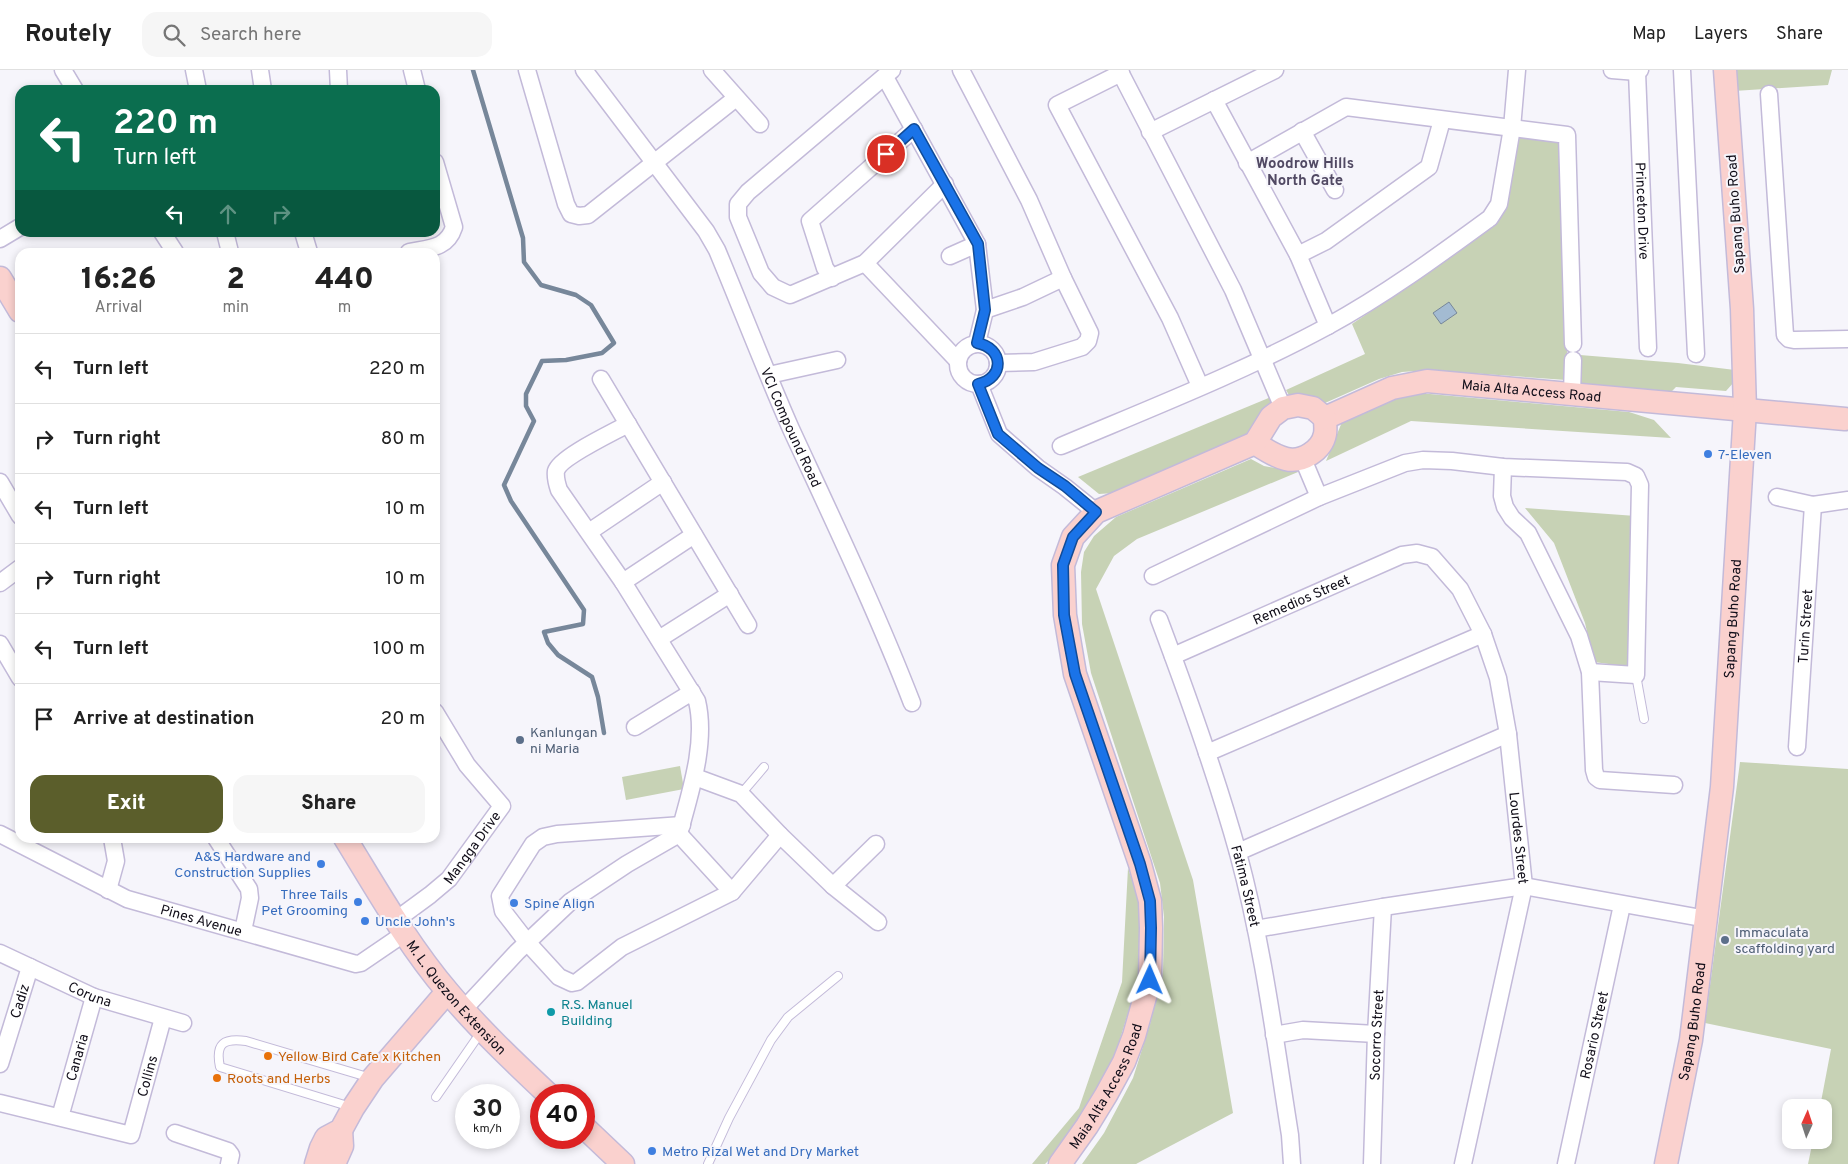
<!DOCTYPE html>
<style>
:root{--surface:#fff;--page:#f6f6f6;--text:#222;--muted:#767676;--line:#e0e0e0;--accent:#5b5e2b}
body{margin:0;font-family:Overpass,sans-serif;background:var(--page);color:var(--text);height:100vh;display:flex;flex-direction:column;font-size:19px;white-space:nowrap}
*{box-sizing:border-box;margin:0}
p{font-size:16px;color:var(--muted)}
.icon{flex:none;width:28px;height:28px;fill:none;stroke:currentColor;stroke-width:2;stroke-linecap:round;stroke-linejoin:round}
.map{position:relative;flex:1;overflow:hidden}
.drawer{position:absolute;left:15px;top:178px;width:425px;height:595px;display:flex;flex-direction:column;background:var(--surface);border-radius:15px;box-shadow:0 2px 8px #0003}
.drawer>*{flex:none}
.banner{position:absolute;left:15px;top:15px;width:425px;height:152px;border-radius:15px;box-shadow:0 2px 8px #0003;background:#0b6e4f;color:#fff;overflow:hidden}
.needle{width:32px;rotate:3deg}
.fabs{position:absolute;left:1782px;top:1029px;display:grid;gap:10px}
.fabs a{display:grid;place-items:center;width:50px;height:50px;border-radius:10px;background:var(--surface);box-shadow:0 2px 8px #0003;font-size:25px}
.speed{position:absolute;left:455px;top:1014px;display:flex;gap:10px;font-size:25px;font-weight:700;text-align:center}
.speed>*{display:grid;place-content:center;width:65px;height:65px;border-radius:50%;background:var(--surface);box-shadow:0 2px 8px #0003;line-height:1}
.speed small{font-size:12px;font-weight:400}
.speed .limit{border:8px solid #d22;background:#fff;color:#111}
.pin{position:absolute;display:grid;place-items:center;width:42px;height:42px;color:#fff;margin:-21px;border:2px solid #fff;border-radius:50%;box-shadow:0 1px 5px #0007}
.me{position:absolute;width:55px;margin:-28px;rotate:1deg;stroke-linejoin:round;filter:drop-shadow(0 0 4px #0008)}
.turn{display:flex;align-items:center;gap:18px;height:105px;padding:0 15px;font-size:22px}
.turn .icon{width:65px;height:65px;stroke-width:2.5}
.turn b{display:block;font-size:35px;line-height:42px}
.lanes{display:flex;align-items:center;height:48px;padding:0 15px;background:#0003;justify-content:center;gap:25px;direction:ltr}
.lanes .off{opacity:.35}
.eta{display:flex;justify-content:space-evenly;align-items:center;height:85px;text-align:center}
.eta b{font-size:30px;font-weight:800;line-height:35px}
.action{display:flex;gap:10px;margin-top:auto;padding:10px 15px}
.action a{flex:1;height:58px;border-radius:15px;background:var(--accent);color:#fff;font-size:20px;font-weight:800;line-height:58px;text-align:center}
.action a+a{background:var(--page);color:var(--text)}
ul{padding:0;list-style:none}
li{display:flex;align-items:center;gap:15px;height:70px;padding:0 15px;border-top:1px solid var(--line)}
li div{flex:1}
li b{display:block;font-size:19px}
li em{font-style:normal}
header{display:flex;align-items:center;gap:30px;box-sizing:border-box;height:70px;padding:0 25px;background:var(--surface);border-bottom:1px solid var(--line)}
header strong{font-size:24px}
nav{display:flex;gap:28px;margin-inline-start:auto;font-size:18px}
.search{width:350px;height:45px;background:var(--page);display:flex;align-items:center;gap:12px;box-sizing:border-box;padding:0 18px;border-radius:15px;color:var(--muted);font-size:19px}
.map>svg:first-child{display:block}
.green{fill:#c7d2b5}
.water{fill:#a3bbd2;stroke:#77879a}
.lines{fill:none;stroke-linecap:round;stroke-linejoin:round}
.stream{stroke:#77879a;stroke-width:4.5}
.lane-casing{stroke:#c3bad9;stroke-width:10}
.street-casing{stroke:#c3bad9;stroke-width:19}
.secondary-casing{stroke:#c3bad9;stroke-width:25}
.lane{stroke:#fff;stroke-width:8}
.street{stroke:#fff;stroke-width:16}
.secondary{stroke:#fad1ce;stroke-width:22}
.route-casing{stroke:#114b97;stroke-width:12}
.route{stroke:#1a73e8;stroke-width:9}
.shop-dot{fill:#3f7fe0;stroke:#f6f5fb;stroke-width:2}
.service-dot{fill:#5c6f8a;stroke:#f6f5fb;stroke-width:2}
.culture-dot{fill:#0f9aa8;stroke:#f6f5fb;stroke-width:2}
.food-dot{fill:#e8710a;stroke:#f6f5fb;stroke-width:2}
.labels{text-anchor:middle;stroke-width:4;stroke-linejoin:round;paint-order:stroke}
.street-label{font-size:14px;fill:#110e19;stroke:#f6f5fb}
.shop-label{font-size:14px;fill:#366cbe;stroke:#f6f5fb;text-anchor:start}
.service-label{font-size:14px;fill:#4e5e75;stroke:#f6f5fb;text-anchor:start}
.culture-label{font-size:14px;fill:#0d838f;stroke:#f6f5fb;text-anchor:start}
.food-label{font-size:14px;fill:#c56008;stroke:#f6f5fb;text-anchor:start}
.neighbourhood-label{font-size:15px;font-weight:bold;fill:#514963;stroke:#f6f5fb}
</style>
<header>
<strong>Routely</strong>
<div class="search"><svg class="icon" aria-label="search" viewBox="0 0 24 24"><circle cx="10" cy="10" r="6"/><path d="M15 15l6 6"/></svg>Search here</div>
<nav><a>Map</a><a>Layers</a><a>Share</a></nav>
</header>
<div class="map">
<svg width="1848" height="1094" viewBox="0 0 1848 1094">
<rect width="100%" height="100%" fill="#f6f5fb"/>
<!-- green -->
<g class="green">
<polygon points="1733,0 1832,0 1828,15 1734,21"/>
<polygon points="1518,65 1562,71 1567,282 1566,310 1429,300 1402,302 1379,309 1325,333 1309,327 1290,327 1286,320 1365,284 1352,254 1457,183 1497,151"/>
<polygon points="1580,285 1678,293 1735,300 1734,312 1726,321 1676,317 1671,322 1578,313"/>
<polygon points="1416,324 1430,324 1629,342 1654,350 1671,368 1411,351 1326,391 1342,352 1400,327"/>
<polygon points="1271,327 1273,333 1256,363 1114,423 1099,424 1078,407"/>
<polygon points="1251,389 1264,396 1298,402 1137,469 1114,486 1096,519 1193,810 1233,1043 1136,1094 1082,1094 1104,1063 1133,1008 1150,954 1163,902 1164,847 1160,813 1091,603 1082,554 1081,502 1084,482 1094,466 1116,447"/>
<polygon points="1525,438 1636,446 1631,597 1594,592 1585,553 1554,473"/>
<polygon points="1740,692 1848,699 1848,1094 1808,1094 1813,1070 1824,1070 1824,1038 1820,1037 1831,979 1705,953"/>
<polygon points="680,696 684,719 626,730 622,707"/>
<polygon points="1128,798 1142,840 1141,901 1109,1005 1079,1061 1045,1094 1032,1094 1079,1038 1122,912"/>
</g>
<!-- water -->
<polygon class="water" points="1449,232 1457,243 1441,254 1433,243"/>
<g class="lines">
<!-- stream -->
<polyline class="stream" points="473,0 523,168 524,192 541,215 576,225 591,235 614,273 602,283 566,290 542,291 526,324 526,336 534,351 504,415 511,431 584,540 583,554 544,562 548,573 558,585 592,607 598,627 604,663"/>
<!-- lane casing -->
<g class="lane-casing">
<g id="lane">
<polyline points="1636,605 1644,649"/>
<polyline points="741,724 764,697"/>
<polyline points="436,1027 481,962"/>
<path d="M351,1037L220,997C215,973 224,968 246,971L371,1008"/>
<polyline points="708,1094 729,1048 771,970 788,947 838,906"/>
</g>
</g>
<!-- street casing -->
<g class="street-casing">
<g id="street">
<polyline points="63,0 75,20"/>
<polyline points="194,0 198,20"/>
<polyline points="260,0 263,20"/>
<polyline points="338,0 339,20"/>
<polyline points="412,0 417,20"/>
<polyline points="527,0 566,134 571,144 579,146 588,145 736,28"/>
<path id="s1" d="M584,0L706,161L717,180C742,240 765,300 791,359C833,450 876,540 912,633"/>
<polyline points="712,0 760,54"/>
<polyline points="892,0 748,122 738,134 738,147 761,203 773,217 790,225 865,193 945,114"/>
<polyline points="961,0 1029,130 1063,208 1090,263 1088,271 1082,277 1034,292 998,293"/>
<polyline points="1119,0 1233,220 1283,338"/>
<polyline points="1612,0 1637,2 1640,0"/>
<polyline points="1682,0 1696,284"/>
<path id="s2" d="M1637,2L1648,278"/>
<polyline points="1121,3 1057,35 1170,248 1200,316"/>
<polyline points="885,7 977,174 985,240 977,273"/>
<polyline points="1769,24 1785,265 1789,269 1794,270 1848,269"/>
<polyline points="1214,30 1298,185 1328,256"/>
<polyline points="1302,61 1335,120"/>
<polyline points="1150,62 1275,0"/>
<polyline points="1247,93 1346,37 1567,65 1573,274"/>
<polyline points="162,162 175,182"/>
<polyline points="225,162 230,182"/>
<polyline points="303,162 309,182"/>
<polyline points="0,169 20,157"/>
<path d="M409,182C429,178 447,179 454,157L435,92"/>
<polyline points="1298,185 1326,171 1429,97 1442,50"/>
<polyline points="950,186 977,174"/>
<polyline points="865,193 958,291"/>
<polyline points="832,208 825,198 810,151 914,59"/>
<polyline points="985,240 1023,227 1063,208"/>
<circle cx="978" cy="294" r="20"/>
<polyline points="769,305 837,290"/>
<polyline points="601,309 748,555"/>
<polyline points="979,314 999,364 1038,398 1065,417 1096,442"/>
<polyline points="1572,324 1573,290"/>
<path d="M1061,376C1151,338 1243,302 1328,256C1385,225 1438,186 1490,148L1499,134L1512,58L1517,0"/>
<polyline points="1303,389 1319,427"/>
<polyline points="1503,397 1502,426 1505,437 1512,448 1528,463 1579,566 1590,602 1594,700 1596,707 1600,710 1674,715"/>
<polyline points="0,412 20,446"/>
<polyline points="1777,427 1813,435 1848,430"/>
<polyline points="589,462 663,412"/>
<polyline points="1153,506 1319,427 1405,393 1423,390 1452,391 1503,397 1627,402 1636,406 1640,415 1636,605 1590,602"/>
<polyline points="623,512 694,465"/>
<polyline points="0,513 20,498"/>
<path id="s3" d="M1159,549C1188,626 1216,704 1238,783C1263,875 1275,971 1290,1065L1292,1094"/>
<polyline points="659,569 730,524"/>
<polyline points="0,574 20,608"/>
<path id="s4" d="M1173,586L1402,485L1417,483L1432,487L1460,519L1483,564L1498,608L1508,664L1524,816L1463,1094"/>
<polyline points="635,657 692,622"/>
<path id="s5" d="M1797,677L1813,435"/>
<polyline points="1207,683 1483,564"/>
<polyline points="695,707 741,724 780,765 833,816 878,852"/>
<polyline points="682,755 557,764 543,767 533,774 500,826 503,841 527,872 559,907 572,913 577,912 622,877 732,822 780,765"/>
<path id="s6" d="M0,764L127,829L356,894L361,893L405,863"/>
<polyline points="679,764 732,822"/>
<polyline points="216,768 249,819 250,828 243,861"/>
<polyline points="1238,782 1508,664"/>
<polyline points="833,816 876,774"/>
<polyline points="108,820 116,791 112,768"/>
<path id="s7" d="M396,850L430,825L449,809L502,736L467,695L435,642"/>
<polyline points="1256,859 1383,837 1524,816 1707,849"/>
<path id="s8" d="M0,883L94,927L183,953"/>
<path d="M464,939L517,882L570,832L627,794L679,764C690,723 707,673 697,631L623,512L559,420C557,414 555,408 556,401C560,387 614,362 628,354"/>
<polyline points="1274,965 1303,960 1376,964"/>
<path id="s9" d="M0,994L30,897"/>
<path id="s10" d="M0,1033L131,1065L163,948"/>
<path id="s11" d="M60,1047L94,927"/>
<polyline points="175,1063 228,1081 231,1085 229,1094"/>
<path id="s12" d="M1372,1094L1376,964L1383,837"/>
<path id="s13" d="M1566,1094L1622,835"/>
</g>
</g>
<!-- secondary casing -->
<g class="secondary-casing">
<g id="secondary">
<polyline points="0,208 20,241"/>
<path id="s14" d="M1325,348L1392,318L1427,311L1845,349"/>
<path d="M1255,373C1264,379 1274,386 1286,389C1302,393 1322,380 1325,364C1326,359 1325,353 1325,348"/>
<path id="s15" d="M345,768C377,820 408,875 448,922C479,959 514,992 549,1025"/>
<polyline points="584,1057 623,1094"/>
<polyline points="316,1094 321,1078 326,1068 341,1060 353,1038 373,1008 447,922"/>
<polyline points="334,1094 342,1076 341,1060"/>
<path id="s16" d="M1060,1094L1087,1056L1106,1025L1124,992L1134,966L1150,909L1151,858L1150,831L1140,794L1075,604L1065,545L1063,495L1073,467L1096,442L1255,373L1271,347L1283,338L1298,335L1313,338L1325,348"/>
<path id="s17" d="M1666,1094L1691,970L1722,717L1745,340L1742,239L1725,0"/>
</g>
</g>
<!-- lane -->
<use href="#lane" class="lane"/>
<!-- street -->
<use href="#street" class="street"/>
<!-- secondary -->
<use href="#secondary" class="secondary"/>
</g>
<g class="lines">
<!-- route casing -->
<g class="route-casing">
<path id="route" d="M886,84L914,59L978,174L985,240L977,273C1004,278 1005,308 978,314L998,364L1038,398L1065,416L1096,442L1073,467L1063,495L1064,545L1075,604L1140,794L1150,831L1151,858L1150,910"/>
</g>
<!-- route -->
<use href="#route" class="route"/>
</g>
<!-- markers -->
<g class="shop-dot">
<circle cx="1708" cy="384" r="5"/>
<circle cx="321" cy="794" r="5"/>
<circle cx="358" cy="832" r="5"/>
<circle cx="514" cy="833" r="5"/>
<circle cx="365" cy="851" r="5"/>
<circle cx="652" cy="1081" r="5"/>
</g>
<g class="service-dot">
<circle cx="520" cy="670" r="5"/>
<circle cx="1725" cy="870" r="5"/>
</g>
<circle class="culture-dot" cx="551" cy="942" r="5"/>
<g class="food-dot">
<circle cx="268" cy="986" r="5"/>
<circle cx="217" cy="1008" r="5"/>
</g>
<g class="labels">
<!-- street labels -->
<g class="street-label">
<text dy="5" stroke="none"><textPath href="#s2" startOffset="139">Princeton Drive</textPath></text>
<text transform="translate(1735 144) rotate(-94)" y="5">Sapang Buho Road</text>
<text dy="5" stroke="none"><textPath href="#s14" startOffset="214">Maia Alta Access Road</textPath></text>
<text dy="5" stroke="none"><textPath href="#s1" startOffset="416">VCI Compound Road</textPath></text>
<text dy="5" stroke="none"><textPath href="#s4" startOffset="140">Remedios Street</textPath></text>
<text dy="5" stroke="none"><textPath href="#s17" startOffset="550">Sapang Buho Road</textPath></text>
<text dy="5" stroke="none"><textPath href="#s5" startOffset="121">Turin Street</textPath></text>
<text dy="5" stroke="none"><textPath href="#s4" startOffset="582">Lourdes Street</textPath></text>
<text dy="5" stroke="none"><textPath href="#s7" startOffset="106">Mangga Drive</textPath></text>
<text dy="5" stroke="none"><textPath href="#s3" startOffset="281">Fatima Street</textPath></text>
<text dy="5" stroke="none"><textPath href="#s6" startOffset="220">Pines Avenue</textPath></text>
<text dy="5" stroke="none"><textPath href="#s8" startOffset="99">Coruna</textPath></text>
<text dy="5" stroke="none"><textPath href="#s15" startOffset="195">M. L. Quezon Extension</textPath></text>
<text dy="5" stroke="none"><textPath href="#s9" startOffset="66">Cadiz</textPath></text>
<text dy="5" stroke="none"><textPath href="#s17" startOffset="145">Sapang Buho Road</textPath></text>
<text dy="5" stroke="none"><textPath href="#s13" startOffset="132">Rosario Street</textPath></text>
<text dy="5" stroke="none"><textPath href="#s12" startOffset="129">Socorro Street</textPath></text>
<text dy="5" stroke="none"><textPath href="#s11" startOffset="62">Canaria</textPath></text>
<text dy="5" stroke="none"><textPath href="#s10" startOffset="196">Collins</textPath></text>
<text dy="5" stroke="none"><textPath href="#s16" startOffset="91">Maia Alta Access Road</textPath></text>
</g>
<!-- shop labels -->
<g class="shop-label">
<text x="1718" y="389">7-Eleven</text>
<text x="311" y="791" text-anchor="end">A&amp;S Hardware and<tspan x="311" dy="16">Construction Supplies</tspan></text>
<text x="348" y="829" text-anchor="end">Three Tails<tspan x="348" dy="16">Pet Grooming</tspan></text>
<text x="524" y="838">Spine Align</text>
<text x="375" y="856">Uncle John's</text>
<text x="662" y="1086">Metro Rizal Wet and Dry Market</text>
</g>
<!-- service labels -->
<g class="service-label">
<text x="530" y="667">Kanlungan<tspan x="530" dy="16">ni Maria</tspan></text>
<text x="1735" y="867">Immaculata<tspan x="1735" dy="16">scaffolding yard</tspan></text>
</g>
<!-- culture labels -->
<g class="culture-label">
<text x="561" y="939">R.S. Manuel<tspan x="561" dy="16">Building</tspan></text>
</g>
<!-- food labels -->
<g class="food-label">
<text x="278" y="991">Yellow Bird Cafe x Kitchen</text>
<text x="227" y="1013">Roots and Herbs</text>
</g>
<!-- neighbourhood labels -->
<g class="neighbourhood-label">
<text x="1305" y="98">Woodrow Hills<tspan x="1305" dy="17">North Gate</tspan></text>
</g>
</g>
</svg>
<div class="fabs">
<a><svg class="needle" viewBox="-14 -14 28 28"><path d="M0-13l5 13h-10z" fill="#e53935"/><path d="M0 13l5-13h-10z" fill="#767676"/></svg></a>
</div>
<div class="speed"><div>30<small>km/h</small></div><div class="limit">40</div></div>
<div class="pin" style="left:886px;top:84px;background:#d93025"><svg class="icon" aria-label="arrive" viewBox="0 0 24 24"><path d="M6 21V4h12l-3 4 3 4H6"/></svg></div>
<svg class="me" style="left:1150px;top:910px" viewBox="-20 -20 40 40"><path d="M0-17L14 15 0 8-14 15z" fill="#1a73e8" stroke="#fff" stroke-width="4"/></svg>
<div class="banner">
<div class="turn"><svg class="icon" aria-label="left" viewBox="0 0 24 24"><path d="M17 20v-9H6M10 6l-5 5 5 5"/></svg><div><b>220 m</b>Turn left</div></div>
<div class="lanes"><svg class="icon" aria-label="left" viewBox="0 0 24 24"><path d="M17 20v-9H6M10 6l-5 5 5 5"/></svg><svg class="icon off" aria-label="ahead" viewBox="0 0 24 24"><path d="M12 20V5M6 11l6-6 6 6"/></svg><svg class="icon off" aria-label="right" viewBox="0 0 24 24"><path d="M7 20v-9h11M14 6l5 5-5 5"/></svg></div>
</div>
<section class="drawer">
<div class="eta">
<div><b>16:26</b><p>Arrival</p></div>
<div><b>2</b><p>min</p></div>
<div><b>440</b><p>m</p></div>
</div>
<ul>
<li><svg class="icon" aria-label="left" viewBox="0 0 24 24"><path d="M17 20v-9H6M10 6l-5 5 5 5"/></svg><div><b>Turn left</b></div><em>220 m</em></li>
<li><svg class="icon" aria-label="right" viewBox="0 0 24 24"><path d="M7 20v-9h11M14 6l5 5-5 5"/></svg><div><b>Turn right</b></div><em>80 m</em></li>
<li><svg class="icon" aria-label="left" viewBox="0 0 24 24"><path d="M17 20v-9H6M10 6l-5 5 5 5"/></svg><div><b>Turn left</b></div><em>10 m</em></li>
<li><svg class="icon" aria-label="right" viewBox="0 0 24 24"><path d="M7 20v-9h11M14 6l5 5-5 5"/></svg><div><b>Turn right</b></div><em>10 m</em></li>
<li><svg class="icon" aria-label="left" viewBox="0 0 24 24"><path d="M17 20v-9H6M10 6l-5 5 5 5"/></svg><div><b>Turn left</b></div><em>100 m</em></li>
<li><svg class="icon" aria-label="arrive" viewBox="0 0 24 24"><path d="M6 21V4h12l-3 4 3 4H6"/></svg><div><b>Arrive at destination</b></div><em>20 m</em></li>
</ul>
<div class="action"><a>Exit</a><a>Share</a></div>
</section>
</div>
